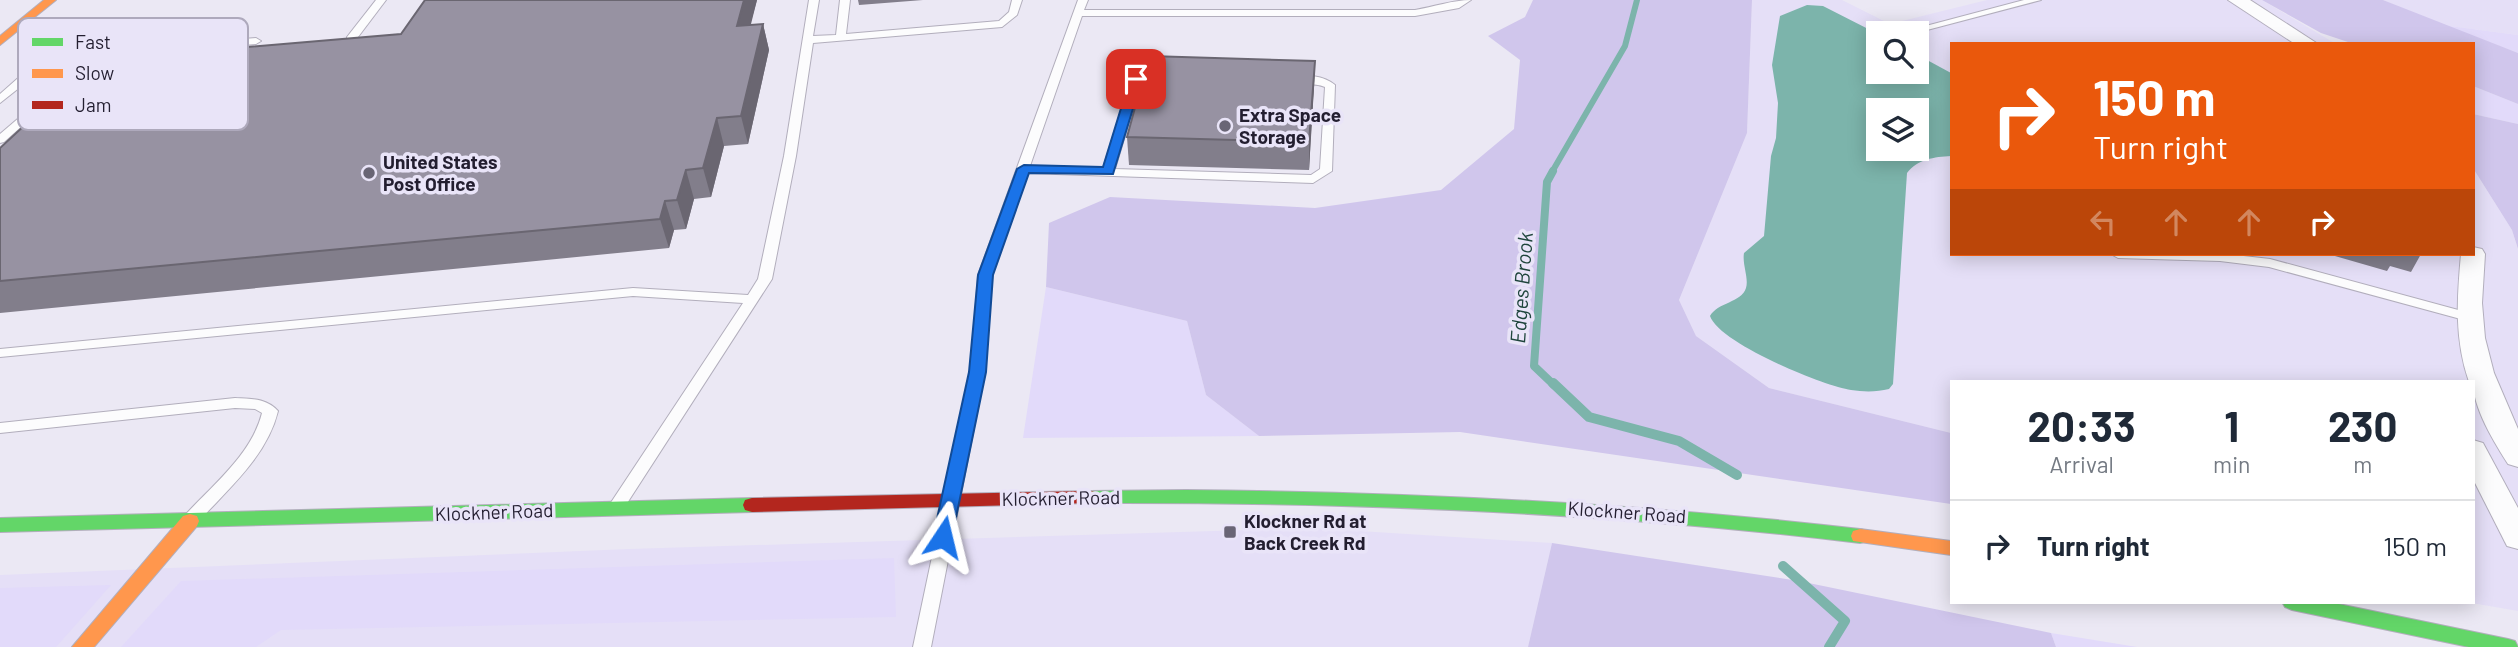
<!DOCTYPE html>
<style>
:root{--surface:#fff;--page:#f6f6f7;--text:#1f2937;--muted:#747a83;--line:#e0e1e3}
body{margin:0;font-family:Barlow,sans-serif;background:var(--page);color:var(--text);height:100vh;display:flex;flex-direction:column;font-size:26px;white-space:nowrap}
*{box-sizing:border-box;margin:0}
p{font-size:23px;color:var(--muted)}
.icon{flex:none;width:38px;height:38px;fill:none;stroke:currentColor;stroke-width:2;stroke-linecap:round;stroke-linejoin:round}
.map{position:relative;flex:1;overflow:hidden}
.drawer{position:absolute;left:1950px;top:380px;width:525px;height:224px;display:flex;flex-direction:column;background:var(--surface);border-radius:0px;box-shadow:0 4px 18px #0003}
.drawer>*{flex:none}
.hud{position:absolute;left:1950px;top:42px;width:525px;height:214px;border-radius:0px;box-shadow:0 4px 18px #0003;background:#ea580c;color:#fff;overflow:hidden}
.controls{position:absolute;left:1866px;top:21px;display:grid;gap:14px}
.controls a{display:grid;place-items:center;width:63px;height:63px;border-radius:0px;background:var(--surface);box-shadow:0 4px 18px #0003;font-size:35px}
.pin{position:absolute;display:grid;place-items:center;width:60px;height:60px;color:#fff;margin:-30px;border-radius:14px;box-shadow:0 4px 10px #0006}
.me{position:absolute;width:77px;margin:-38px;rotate:10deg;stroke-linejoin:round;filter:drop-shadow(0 0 5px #0008)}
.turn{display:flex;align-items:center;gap:24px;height:147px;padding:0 28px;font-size:32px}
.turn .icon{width:91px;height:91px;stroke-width:2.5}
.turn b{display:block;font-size:49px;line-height:60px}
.lanes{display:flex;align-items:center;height:66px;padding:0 28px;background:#0003;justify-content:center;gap:35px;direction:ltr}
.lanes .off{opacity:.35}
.eta{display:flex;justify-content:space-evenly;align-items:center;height:119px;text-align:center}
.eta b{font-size:42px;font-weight:700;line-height:49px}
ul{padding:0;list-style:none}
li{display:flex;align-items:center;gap:21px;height:91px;padding:0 28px;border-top:2px solid var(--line)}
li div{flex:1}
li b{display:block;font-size:26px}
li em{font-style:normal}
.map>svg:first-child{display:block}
.built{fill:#e5dff7;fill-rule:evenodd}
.green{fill:#e2dafa}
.forest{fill:#d0c6ec}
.water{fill:#7cb4ab;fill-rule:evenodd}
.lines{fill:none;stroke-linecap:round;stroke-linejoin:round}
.stream-far2{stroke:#7cb4ab;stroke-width:6}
.stream-far1{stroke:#7cb4ab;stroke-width:8}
.stream{stroke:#7cb4ab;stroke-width:10}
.lane-casing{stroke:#b2aebc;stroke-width:2}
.street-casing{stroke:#b2aebc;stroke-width:2}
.fast-casing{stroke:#b2aebc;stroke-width:2}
.slow-casing{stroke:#b2aebc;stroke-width:2}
.jam-casing{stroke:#b2aebc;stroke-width:2}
.lane{fill:#fcfcfd;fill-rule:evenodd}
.street{fill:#fcfcfd;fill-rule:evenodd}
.fast{fill:#63d668;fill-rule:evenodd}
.slow{fill:#ff974d;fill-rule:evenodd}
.jam{fill:#b3261e;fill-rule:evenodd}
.wall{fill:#827e8b}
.shaded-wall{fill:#6a6671}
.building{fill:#9792a2;stroke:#6a6671;stroke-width:2}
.route{fill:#1a73e8;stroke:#114b97;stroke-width:2}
.poi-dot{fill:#696575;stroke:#e9e4f8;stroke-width:2.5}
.labels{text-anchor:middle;stroke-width:7;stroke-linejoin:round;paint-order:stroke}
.poi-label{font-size:19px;font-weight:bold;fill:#231e30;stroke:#e9e4f8;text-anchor:start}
.street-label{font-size:19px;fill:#231e30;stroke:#e9e4f8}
.water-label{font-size:21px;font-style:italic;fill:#1f453c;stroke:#e9e4f8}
.key{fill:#e9e4f8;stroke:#aea9bc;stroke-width:2}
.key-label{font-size:19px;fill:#231e30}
</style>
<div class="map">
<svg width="2518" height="647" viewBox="0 0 2518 647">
<rect width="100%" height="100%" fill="#ebe8f4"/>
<!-- built -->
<g class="built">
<path d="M1752,0H1842L1890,24L1987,0H2262L2336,44H1951V254H2473V168L2512,230L2518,250V611L2466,602H2473V382H1951V433L1769,388L1696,336L1679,300L1747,133ZM1878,33H1916V72H1878ZM1878,110H1916V149H1878Z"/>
<polygon points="2383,0 2518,0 2518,35 2442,25"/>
<polygon points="1312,528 1552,543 1528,647 0,647 0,575 629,549"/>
</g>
<!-- green -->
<g class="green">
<polygon points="2442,25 2518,35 2518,53"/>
<polygon points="2473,86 2518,104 2518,124 2473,114"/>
<polygon points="1046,287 1187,321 1206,395 1259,436 1023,438"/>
<polygon points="894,558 896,617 281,630 256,647 121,647 181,581"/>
<polygon points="111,585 56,647 0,647 0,588"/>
<polygon points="2051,633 2137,647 2056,647"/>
</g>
<!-- forest -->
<g class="forest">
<polygon points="1533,0 1752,0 1747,133 1679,300 1696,336 1769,388 1951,433 1951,504 1460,432 1259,436 1206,395 1187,321 1046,287 1049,223 1110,197 1315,208 1441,190 1514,129 1520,60 1488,36 1525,17"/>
<polygon points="2262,0 2383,0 2518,53 2518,104 2473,86 2473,44 2354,44 2321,33"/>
<polygon points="2473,114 2518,124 2518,249 2512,230 2473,168"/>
<polygon points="1552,543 1799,581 2051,633 2056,647 1528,647"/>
</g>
<!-- water -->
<path class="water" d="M1807,5L1823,6L1878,34V72H1916V54L1951,73V156C1934,157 1918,159 1907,173L1893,384L1889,389C1877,392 1864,392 1851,390C1823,386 1719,343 1710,316C1718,302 1741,303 1746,288C1749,278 1742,264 1744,253L1764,236L1771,156L1776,138L1778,103L1772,65L1779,22L1780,16ZM1878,110H1916V149H1878Z"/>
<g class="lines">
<!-- stream-far2 -->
<polyline class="stream-far2" points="1552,172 1625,46 1637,0"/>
<!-- stream-far1 -->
<polyline class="stream-far1" points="1553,171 1547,182 1534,366 1554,385"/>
<!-- stream -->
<g class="stream">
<polyline points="1553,383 1589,417 1679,441 1737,475"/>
<polyline points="1783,566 1845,621 1829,647"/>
</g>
<!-- lane casing -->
<g class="lane-casing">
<g id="lane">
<polygon points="376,0 386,0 355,41 347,41 347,37"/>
<polygon points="809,0 819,0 813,36 836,35 840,0 850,0 846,34 999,21 1009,12 1012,0 1022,0 1017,15 1002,27 813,43 796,156 772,279 622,511 610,511 608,507 743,303 633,296 0,357 0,349 633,288 748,295 758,279 784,156"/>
<path d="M1078,0H1088L1084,10H1415C1433,7 1453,0 1471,0L1459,8L1415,16H1082L1030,166L1103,168L1131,79L1136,76L1161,73L1165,74V78L1141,82L1115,169L1311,175L1320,169L1325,87C1314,82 1300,86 1292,80C1303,72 1325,76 1335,85L1332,171L1313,183L1027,173L992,275L985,372L931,647H913L971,372L978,275Z"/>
<polygon points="2024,0 2041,0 1927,30 1922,27"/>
<polygon points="24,17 32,17 35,27 56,34 212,23 217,26 212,29 74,39 35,74 116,49 256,38 261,41 256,44 117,55 24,84 0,103 0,94 61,40 51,39 27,31 23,19"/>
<polygon points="75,70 79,71 79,75 4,142 0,143 0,134"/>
<polygon points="2111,254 2226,254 2270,259 2473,314 2475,317 2468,321 2269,267 2220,261 2118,258"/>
<path d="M235,398C252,399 266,398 278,411C267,456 229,488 199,521H187L185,517L187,513C215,483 252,453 262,413L255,409L235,408L0,433V423Z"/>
</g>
</g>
<!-- street casing -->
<g class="street-casing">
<g id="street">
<polygon points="2228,0 2250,0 2318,44 2295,44"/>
<path d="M2473,247L2482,249L2485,254L2482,303L2485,338L2494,373L2518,429V467L2508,464C2494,442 2473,408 2473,382H2469C2454,338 2457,299 2461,254H2473Z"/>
<polygon points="2473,440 2483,443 2518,508 2518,549 2507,546 2473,479"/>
</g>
</g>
<!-- fast casing -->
<g class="fast-casing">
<g id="fast">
<path d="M1186,490C1412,492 1636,503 1860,529L1867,531L1869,536L1867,541L1860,543C1604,512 1348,502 1090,503L1084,502L1081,497L1084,492L1090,491Z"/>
<polygon points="752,498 759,500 761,505 759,510 752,512 0,532 0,518"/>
<polygon points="2282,602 2329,602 2508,639 2515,641 2518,647 2469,647 2292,610 2285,607"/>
</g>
</g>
<!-- slow casing -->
<g class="slow-casing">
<g id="slow">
<polygon points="44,0 56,0 0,45 0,36"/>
<polygon points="190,514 197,516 199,521 197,526 94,647 72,647 183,516"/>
<polygon points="1860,529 1951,541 1951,555 1853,541 1851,536 1853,531"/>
</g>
</g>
<!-- jam casing -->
<g class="jam-casing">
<polygon id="jam" points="1090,491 1096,492 1099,497 1096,502 1090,503 752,512 745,510 743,505 745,500 752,498"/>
</g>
<!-- lane -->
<use href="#lane" class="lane"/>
<!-- street -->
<use href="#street" class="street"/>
<!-- fast -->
<use href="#fast" class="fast"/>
<!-- slow -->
<use href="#slow" class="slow"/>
<!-- jam -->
<use href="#jam" class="jam"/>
</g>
<!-- wall -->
<g class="wall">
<polygon points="425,0 757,0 750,25 763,24 769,50 748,144 724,146 711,197 694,199 686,229 674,230 669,248 0,313 0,148 401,34"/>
<polygon points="858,0 923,0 859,5"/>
<polygon points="1315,61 1309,170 1129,165 1127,137"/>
<polygon points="2328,254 2421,254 2411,272 2390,266 2387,271"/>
</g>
<!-- shaded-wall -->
<g class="shaded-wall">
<polygon points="744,0 757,0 744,52 737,26"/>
<polygon points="763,24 769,50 748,144 741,116"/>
<polygon points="1315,61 1314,87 1309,170 1309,142"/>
<polygon points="717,118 724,146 711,197 703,168"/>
<polygon points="686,170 694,199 686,229 677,200"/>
<polygon points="665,201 674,230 669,248 660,219"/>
</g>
<!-- building -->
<g class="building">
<polygon points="425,0 744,0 737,26 763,24 741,116 717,118 703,168 686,170 677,200 665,201 660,219 0,281 0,148 95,60 401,34"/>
<polygon points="1149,56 1315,61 1309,142 1127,137"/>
</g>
<!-- route -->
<polygon class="route" points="1136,76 1142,79 1113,174 1029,173 993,275 986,372 952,537 950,542 936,542 933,537 969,372 978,275 1017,169 1024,165 1103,167 1130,79"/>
<!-- markers -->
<g class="poi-dot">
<circle cx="1225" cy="126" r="7"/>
<circle cx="369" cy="173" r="7"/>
<rect x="1223" y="525" width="14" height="14" rx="3.5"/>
</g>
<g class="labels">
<!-- poi labels -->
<g class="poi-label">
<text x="1239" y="122">Extra Space<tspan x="1239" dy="22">Storage</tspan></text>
<text x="383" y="169">United States<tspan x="383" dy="22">Post Office</tspan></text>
<text x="1244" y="528">Klockner Rd at<tspan x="1244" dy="22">Back Creek Rd</tspan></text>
</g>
<!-- street labels -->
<g class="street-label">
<text transform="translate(1061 498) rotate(-1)" y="7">Klockner Road</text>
<text transform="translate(494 512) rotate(-2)" y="7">Klockner Road</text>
<text transform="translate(1627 512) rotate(4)" y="7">Klockner Road</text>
</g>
<!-- water labels -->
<g class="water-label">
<text transform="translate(1522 288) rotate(-86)" y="7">Edges Brook</text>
</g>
</g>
<!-- legend -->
<rect x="18" y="18" width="230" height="112" rx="10" class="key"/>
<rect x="32" y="38" width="31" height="8" fill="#63d668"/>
<rect x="32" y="69" width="31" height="9" fill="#ff974d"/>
<rect x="32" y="101" width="31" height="8" fill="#b3261e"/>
<g class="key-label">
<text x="75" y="49">Fast</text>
<text x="75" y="80">Slow</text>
<text x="75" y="112">Jam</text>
</g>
</svg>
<div class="controls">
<a><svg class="icon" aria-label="search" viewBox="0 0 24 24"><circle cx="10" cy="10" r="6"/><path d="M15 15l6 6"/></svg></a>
<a><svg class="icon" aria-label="layers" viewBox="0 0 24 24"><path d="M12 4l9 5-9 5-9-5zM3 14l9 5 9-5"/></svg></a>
</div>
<div class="pin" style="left:1136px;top:79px;background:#d93025"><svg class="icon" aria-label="arrive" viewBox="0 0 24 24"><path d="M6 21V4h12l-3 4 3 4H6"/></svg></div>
<svg class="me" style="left:943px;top:537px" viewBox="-20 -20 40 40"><path d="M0-17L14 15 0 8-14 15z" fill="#1a73e8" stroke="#fff" stroke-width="4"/></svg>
<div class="hud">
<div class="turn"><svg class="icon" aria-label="right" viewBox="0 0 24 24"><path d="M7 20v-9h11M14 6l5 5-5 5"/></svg><div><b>150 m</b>Turn right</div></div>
<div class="lanes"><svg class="icon off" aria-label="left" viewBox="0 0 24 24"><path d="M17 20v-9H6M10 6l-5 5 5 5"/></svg><svg class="icon off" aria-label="ahead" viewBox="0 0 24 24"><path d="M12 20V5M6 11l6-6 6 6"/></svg><svg class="icon off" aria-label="ahead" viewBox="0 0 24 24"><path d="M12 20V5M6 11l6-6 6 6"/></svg><svg class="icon" aria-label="right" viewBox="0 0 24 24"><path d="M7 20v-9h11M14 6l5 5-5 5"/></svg></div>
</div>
<section class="drawer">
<div class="eta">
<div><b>20:33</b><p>Arrival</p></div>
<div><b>1</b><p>min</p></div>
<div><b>230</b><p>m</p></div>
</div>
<ul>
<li><svg class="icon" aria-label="right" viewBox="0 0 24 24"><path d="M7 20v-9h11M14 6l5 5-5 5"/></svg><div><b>Turn right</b></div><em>150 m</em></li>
</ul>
</section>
</div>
